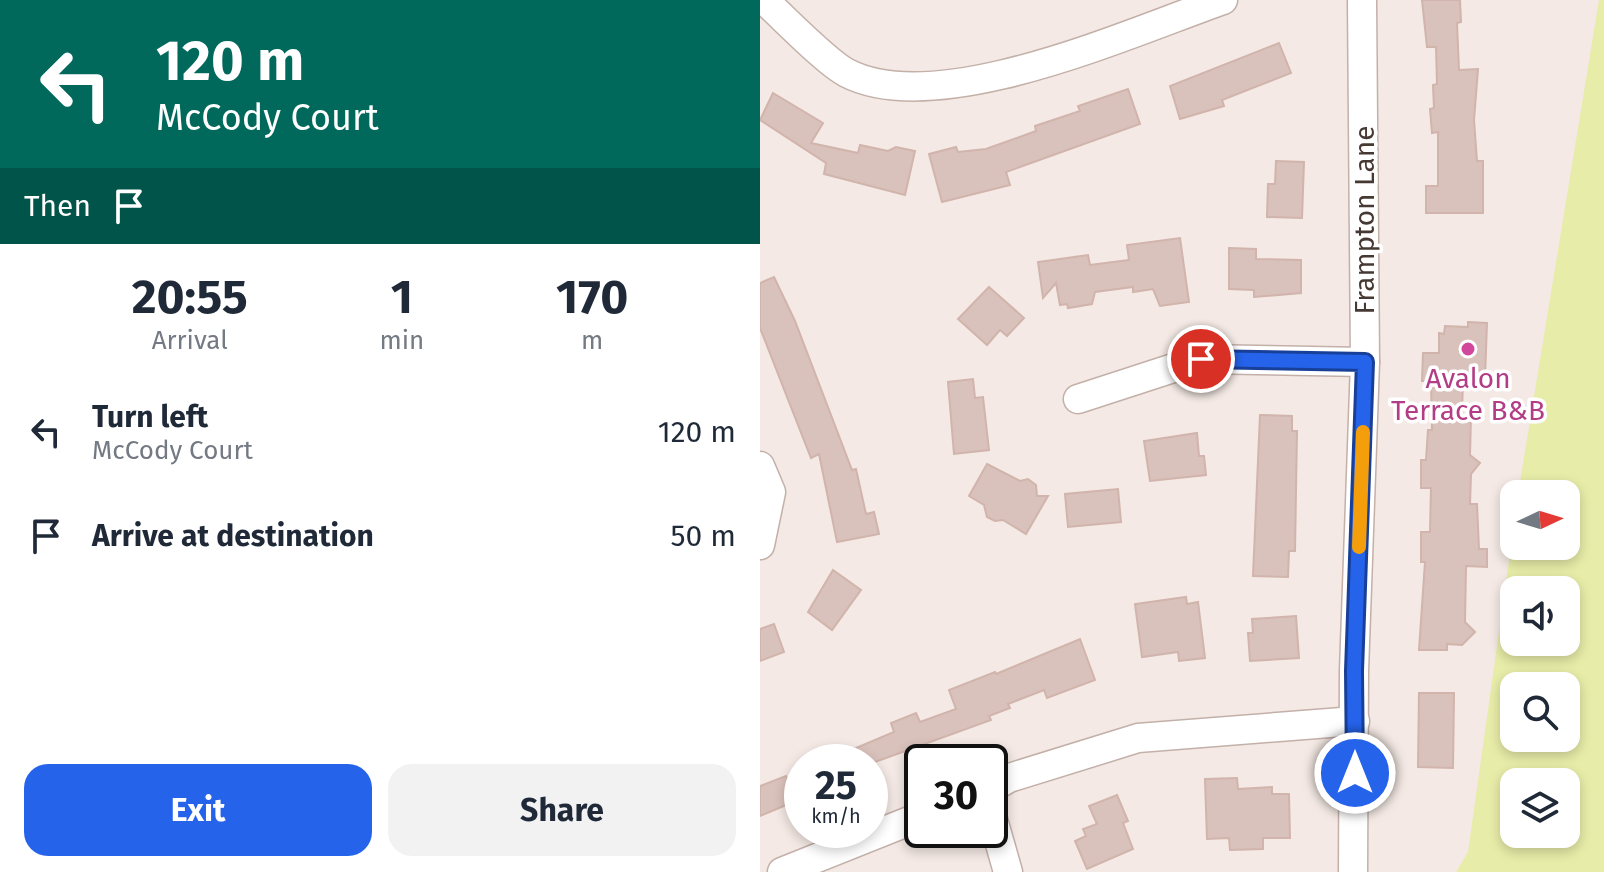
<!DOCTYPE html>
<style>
:root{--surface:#fff;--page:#f2f2f3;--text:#1f2937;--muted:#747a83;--accent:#2563eb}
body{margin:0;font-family:"Fira Sans",sans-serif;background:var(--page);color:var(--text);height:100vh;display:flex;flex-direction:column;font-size:30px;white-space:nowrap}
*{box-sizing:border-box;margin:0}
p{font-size:26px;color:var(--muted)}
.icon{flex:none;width:44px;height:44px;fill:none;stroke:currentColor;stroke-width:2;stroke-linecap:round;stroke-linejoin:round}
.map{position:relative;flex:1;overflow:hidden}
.panel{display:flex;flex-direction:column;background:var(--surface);width:760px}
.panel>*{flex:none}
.top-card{background:#00695c;color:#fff;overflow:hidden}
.needle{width:52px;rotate:86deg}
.controls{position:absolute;left:740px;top:480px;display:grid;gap:16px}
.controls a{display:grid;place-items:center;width:80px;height:80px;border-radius:16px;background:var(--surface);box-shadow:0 4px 12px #0003;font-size:40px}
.speed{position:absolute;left:24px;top:744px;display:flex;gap:16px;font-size:40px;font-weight:700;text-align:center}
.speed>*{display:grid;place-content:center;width:104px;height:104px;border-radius:50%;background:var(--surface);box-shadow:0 4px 12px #0003;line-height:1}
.speed small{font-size:20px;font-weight:400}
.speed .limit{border:4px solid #111;border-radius:12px;background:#fff;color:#111}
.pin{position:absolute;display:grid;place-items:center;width:68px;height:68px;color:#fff;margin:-34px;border:4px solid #fff;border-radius:50%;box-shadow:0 2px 8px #0007}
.me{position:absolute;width:88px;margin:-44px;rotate:0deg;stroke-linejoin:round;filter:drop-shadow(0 0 6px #0008)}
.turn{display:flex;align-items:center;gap:28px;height:168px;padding:0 24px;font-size:36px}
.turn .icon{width:104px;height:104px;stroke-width:2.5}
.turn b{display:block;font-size:56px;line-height:68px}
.then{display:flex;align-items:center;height:76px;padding:0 24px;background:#0003;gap:16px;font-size:30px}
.eta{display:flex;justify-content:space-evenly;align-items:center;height:136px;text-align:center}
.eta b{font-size:48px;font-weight:700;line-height:56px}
.button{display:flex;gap:16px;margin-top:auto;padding:16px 24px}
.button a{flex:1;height:92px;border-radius:24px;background:var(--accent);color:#fff;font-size:32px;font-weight:700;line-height:92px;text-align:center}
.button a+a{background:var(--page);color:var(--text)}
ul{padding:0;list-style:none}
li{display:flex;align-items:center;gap:24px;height:104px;padding:0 24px}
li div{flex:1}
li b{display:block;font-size:30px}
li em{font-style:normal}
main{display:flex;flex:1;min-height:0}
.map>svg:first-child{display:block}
.green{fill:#e7eca8;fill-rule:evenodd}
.building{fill:#d9c2bb;stroke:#d1b4ab;stroke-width:2}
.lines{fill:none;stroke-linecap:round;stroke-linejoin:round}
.street-casing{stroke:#c3b0a9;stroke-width:31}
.street{stroke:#fff;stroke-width:28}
.route-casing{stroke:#184099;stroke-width:20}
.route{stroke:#2563eb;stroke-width:14}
.slow{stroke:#f59e0b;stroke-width:14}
.hotel-dot{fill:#d1479c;stroke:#fff;stroke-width:3}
.labels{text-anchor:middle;stroke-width:7;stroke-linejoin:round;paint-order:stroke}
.street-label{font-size:28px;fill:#463833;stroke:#fff}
.hotel-label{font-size:28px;fill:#b23c85;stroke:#fff}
</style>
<main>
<section class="panel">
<div class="top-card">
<div class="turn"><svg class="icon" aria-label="left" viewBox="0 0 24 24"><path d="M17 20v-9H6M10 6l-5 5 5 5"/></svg><div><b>120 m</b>McCody Court</div></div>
<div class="then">Then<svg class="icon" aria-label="arrive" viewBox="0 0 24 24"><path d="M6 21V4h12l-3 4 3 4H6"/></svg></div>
</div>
<div class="eta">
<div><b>20:55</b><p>Arrival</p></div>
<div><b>1</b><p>min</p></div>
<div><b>170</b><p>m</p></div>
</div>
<ul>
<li><svg class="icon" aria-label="left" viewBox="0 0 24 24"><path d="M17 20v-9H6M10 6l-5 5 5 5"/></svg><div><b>Turn left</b><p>McCody Court</p></div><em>120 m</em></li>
<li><svg class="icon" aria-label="arrive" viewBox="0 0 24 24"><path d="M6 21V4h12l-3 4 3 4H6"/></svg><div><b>Arrive at destination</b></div><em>50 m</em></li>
</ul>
<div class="button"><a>Exit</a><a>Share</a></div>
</section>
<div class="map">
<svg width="844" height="872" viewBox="0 0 844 872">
<rect width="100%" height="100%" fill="#f4e9e4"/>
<!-- green -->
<path class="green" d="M839,0H844V872H696L708,852L754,525V546H806V494H758ZM754,590H806V642H754ZM754,686H806V738H754ZM754,782H806V834H754Z"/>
<!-- building -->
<g class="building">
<polygon points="662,0 700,0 701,22 697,23 699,70 718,69 714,120 717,161 723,161 723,213 666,213 666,186 678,186 678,132 672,133 670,109 674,108 673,85 677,84 676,47 667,47"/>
<polygon points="519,43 531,73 462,100 464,106 420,119 410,86"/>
<polygon points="368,89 380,124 246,172 250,185 182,202 169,154 196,147 198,152 226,149 276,131 275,126 320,111 318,106"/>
<polygon points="13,93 63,123 51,143 98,153 100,145 128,151 136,147 155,151 145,195 64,174 66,163 0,120"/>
<polygon points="516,161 544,162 542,218 507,217 508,184 515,184"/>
<polygon points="420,238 429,302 400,306 393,289 373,292 373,287 335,292 332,304 308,308 307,304 300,305 296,283 283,298 278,262 328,255 330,265 369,260 367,245"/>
<polygon points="469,248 496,249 496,259 541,260 541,293 494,297 494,290 469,289"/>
<polygon points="14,277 35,321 92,470 96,469 106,514 114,512 119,534 77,542 59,454 51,458 0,328 0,283"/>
<polygon points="229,287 264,318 247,336 240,330 227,345 198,319"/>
<polygon points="708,322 727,323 725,378 703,378 702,416 711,416 710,455 720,463 711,474 710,504 717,504 719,549 727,549 727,567 706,566 705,622 715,632 702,645 687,644 687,650 659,650 665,562 661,562 661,532 670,532 671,488 661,488 661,460 666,460 668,430 672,430 671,381 662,381 663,353 679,353 679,333 684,334 685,326 708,327"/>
<polygon points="213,379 215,398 223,397 229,450 194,454 188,382"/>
<polygon points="500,415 532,416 532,431 537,431 535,551 529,551 528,577 493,576"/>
<polygon points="437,433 439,456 444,456 446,475 390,481 384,441"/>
<polygon points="227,464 260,481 268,479 276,485 277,496 288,496 266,534 243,520 235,521 227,517 224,505 209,496"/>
<polygon points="358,489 361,522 308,527 305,494"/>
<polygon points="73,570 101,590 72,630 48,612"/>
<polygon points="426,597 427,604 438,602 445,658 419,661 418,652 382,657 375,604"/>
<polygon points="536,616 539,658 490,661 488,633 493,633 492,619"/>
<polygon points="14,624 24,652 0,661 0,629"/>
<polygon points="320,639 335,680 287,698 284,690 248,704 250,708 229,716 231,720 115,762 63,762 134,732 131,723 156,713 160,722 196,709 189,690 235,672 236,674"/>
<polygon points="659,693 694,693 693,768 658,767"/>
<polygon points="26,776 36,801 0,816 0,786"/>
<polygon points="477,778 478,789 512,787 512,794 529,794 530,838 503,838 503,849 470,850 469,838 447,839 445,779"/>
<polygon points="357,795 368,821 363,823 373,849 327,869 315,841 326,836 323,829 337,824 329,806"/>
</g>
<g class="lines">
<!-- street casing -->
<g class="street-casing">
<g id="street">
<path d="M4,0C24,18 66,62 87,73C178,120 371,32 463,0"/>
<polyline points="318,399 441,359 605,362"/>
<polyline points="0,466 11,492 0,545"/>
<polyline points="230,789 249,778 378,738 595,721"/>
<polyline points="230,809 248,872"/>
<polyline points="22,872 162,816"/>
<polyline points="593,872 594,671 605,362 602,0"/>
</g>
</g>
<!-- street -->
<use href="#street" class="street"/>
</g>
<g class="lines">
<!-- route casing -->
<g class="route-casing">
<polyline id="route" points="441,359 605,362 594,671 595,773"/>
</g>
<!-- route -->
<use href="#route" class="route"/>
<!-- slow -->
<polyline class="slow" points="599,547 603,432"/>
</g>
<!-- markers -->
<circle class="hotel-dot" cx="708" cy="349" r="8"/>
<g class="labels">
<!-- street labels -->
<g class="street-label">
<text transform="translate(604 220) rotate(-90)" y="10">Frampton Lane</text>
</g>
<!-- hotel labels -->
<g class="hotel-label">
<text x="708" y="388">Avalon<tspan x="708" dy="32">Terrace B&amp;B</tspan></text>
</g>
</g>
</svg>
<div class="controls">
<a><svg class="needle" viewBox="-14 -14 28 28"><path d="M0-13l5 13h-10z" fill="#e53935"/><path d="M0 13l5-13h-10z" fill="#747a83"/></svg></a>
<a><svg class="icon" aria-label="sound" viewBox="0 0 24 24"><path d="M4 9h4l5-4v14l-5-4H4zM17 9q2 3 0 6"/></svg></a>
<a><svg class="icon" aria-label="search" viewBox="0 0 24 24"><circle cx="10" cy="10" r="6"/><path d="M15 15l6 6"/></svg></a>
<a><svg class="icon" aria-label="layers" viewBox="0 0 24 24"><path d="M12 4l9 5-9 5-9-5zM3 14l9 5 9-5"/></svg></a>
</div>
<div class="speed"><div>25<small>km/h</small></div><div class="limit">30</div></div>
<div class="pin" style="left:441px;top:359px;background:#d93025"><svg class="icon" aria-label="arrive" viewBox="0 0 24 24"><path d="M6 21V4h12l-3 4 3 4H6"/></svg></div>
<svg class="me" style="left:595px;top:773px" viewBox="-20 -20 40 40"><circle r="17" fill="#2563eb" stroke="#fff" stroke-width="3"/><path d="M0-11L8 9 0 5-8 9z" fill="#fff"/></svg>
</div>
</main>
